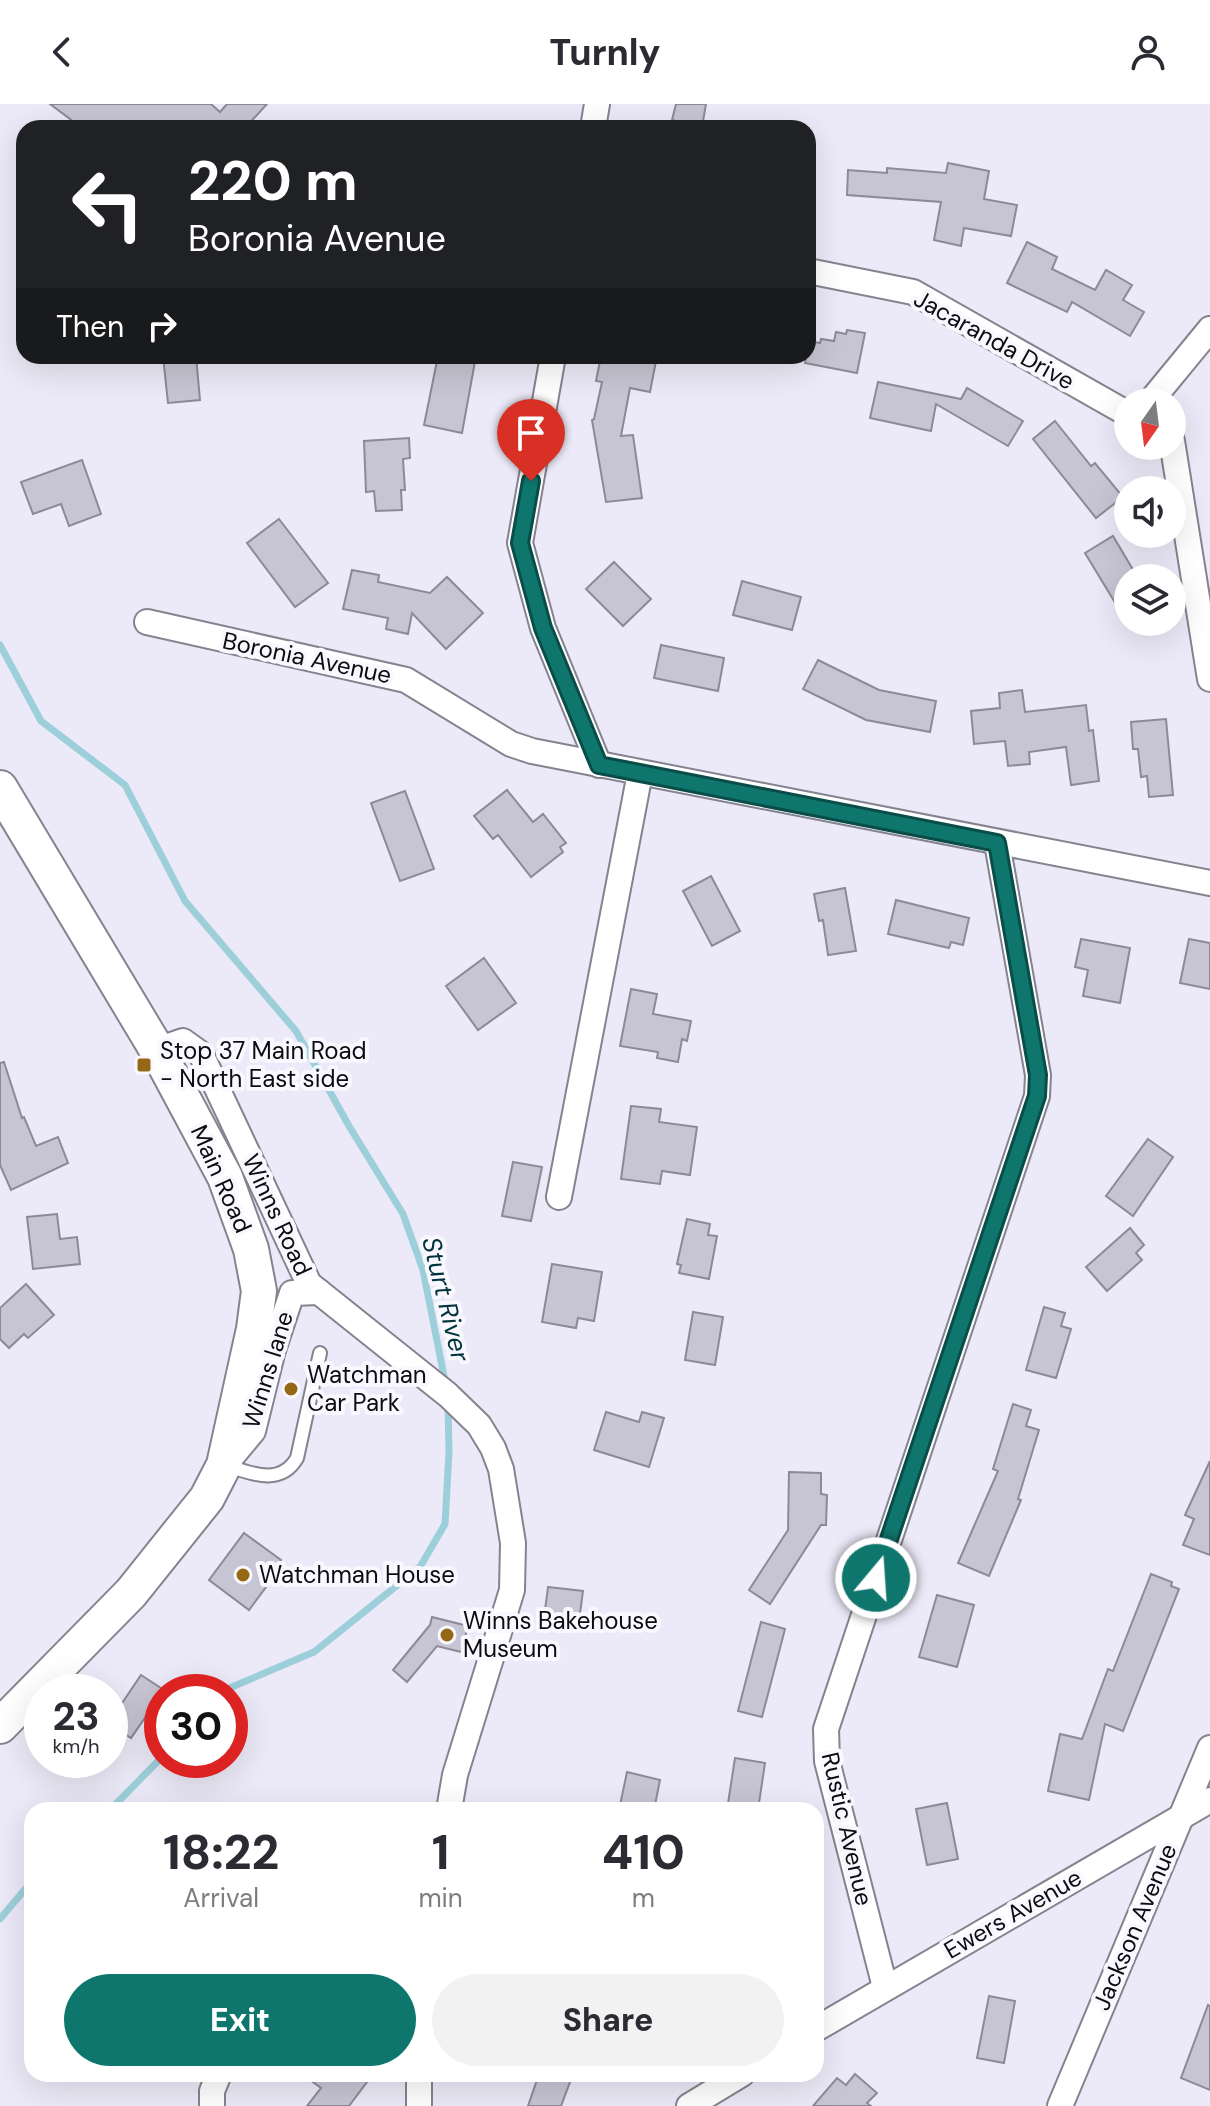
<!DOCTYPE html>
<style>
:root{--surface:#fff;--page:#f2f2f3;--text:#2b2b33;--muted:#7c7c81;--accent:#0f766e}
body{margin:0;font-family:"DM Sans",sans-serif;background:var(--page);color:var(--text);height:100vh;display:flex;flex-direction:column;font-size:30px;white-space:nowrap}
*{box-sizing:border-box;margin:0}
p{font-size:26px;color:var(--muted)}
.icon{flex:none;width:44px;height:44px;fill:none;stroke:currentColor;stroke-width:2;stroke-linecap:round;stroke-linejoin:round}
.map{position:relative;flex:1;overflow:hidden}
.sheet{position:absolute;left:24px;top:1698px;width:800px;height:280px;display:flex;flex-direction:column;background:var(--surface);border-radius:24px;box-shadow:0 8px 32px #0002}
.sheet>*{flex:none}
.guide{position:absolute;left:16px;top:16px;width:800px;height:244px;border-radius:24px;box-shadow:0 8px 32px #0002;background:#202124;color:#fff;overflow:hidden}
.needle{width:52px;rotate:194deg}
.fabs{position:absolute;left:1114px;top:284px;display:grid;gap:16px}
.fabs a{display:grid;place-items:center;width:72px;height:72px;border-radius:50%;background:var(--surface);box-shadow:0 8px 32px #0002;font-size:40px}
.speed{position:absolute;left:24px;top:1570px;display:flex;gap:16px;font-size:40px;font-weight:700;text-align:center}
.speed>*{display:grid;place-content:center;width:104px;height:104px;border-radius:50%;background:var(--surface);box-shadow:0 8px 32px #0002;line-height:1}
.speed small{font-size:20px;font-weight:400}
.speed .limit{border:12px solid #d22;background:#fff;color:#111}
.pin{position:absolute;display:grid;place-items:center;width:68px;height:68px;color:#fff;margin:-82px -34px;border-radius:50% 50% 50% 0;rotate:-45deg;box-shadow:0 0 8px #0007}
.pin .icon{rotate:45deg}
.me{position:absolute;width:88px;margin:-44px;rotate:18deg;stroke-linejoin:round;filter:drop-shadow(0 0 6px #0008)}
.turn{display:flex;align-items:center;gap:28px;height:168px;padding:0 40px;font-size:36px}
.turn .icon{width:104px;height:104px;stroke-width:2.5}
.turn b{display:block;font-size:56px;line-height:68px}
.then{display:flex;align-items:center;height:76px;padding:0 40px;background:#0003;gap:16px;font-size:30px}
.eta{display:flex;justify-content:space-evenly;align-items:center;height:136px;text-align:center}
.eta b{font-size:48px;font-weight:800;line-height:56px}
.primary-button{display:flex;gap:16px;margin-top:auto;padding:16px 40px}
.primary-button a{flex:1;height:92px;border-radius:48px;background:var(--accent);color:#fff;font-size:32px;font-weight:800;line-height:92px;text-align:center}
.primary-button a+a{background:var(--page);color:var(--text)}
header{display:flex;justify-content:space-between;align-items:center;height:104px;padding:0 40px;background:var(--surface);font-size:36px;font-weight:800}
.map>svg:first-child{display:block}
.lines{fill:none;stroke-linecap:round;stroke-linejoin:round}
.stream{stroke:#9ccfda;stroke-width:7}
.building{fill:#c7c5d3;stroke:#8c8a97;stroke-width:2}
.lane-casing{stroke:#84838f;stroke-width:16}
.street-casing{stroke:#84838f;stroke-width:28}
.secondary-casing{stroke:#84838f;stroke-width:38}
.lane{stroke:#fff;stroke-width:12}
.street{stroke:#fff;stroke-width:24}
.secondary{stroke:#fff;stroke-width:34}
.route-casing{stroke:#0a4d48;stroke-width:20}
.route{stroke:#0f766e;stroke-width:14}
.poi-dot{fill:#966816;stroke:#f9f8fe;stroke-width:3}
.labels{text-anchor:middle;stroke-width:8;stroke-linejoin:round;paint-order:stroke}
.street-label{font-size:24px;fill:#0c0c10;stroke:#f9f8fe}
.poi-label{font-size:24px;fill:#0c0c10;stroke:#f9f8fe;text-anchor:start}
.water-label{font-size:26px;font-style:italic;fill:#01333c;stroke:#f9f8fe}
</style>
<header><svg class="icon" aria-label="back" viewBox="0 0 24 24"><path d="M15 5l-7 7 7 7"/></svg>Turnly<svg class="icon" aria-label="person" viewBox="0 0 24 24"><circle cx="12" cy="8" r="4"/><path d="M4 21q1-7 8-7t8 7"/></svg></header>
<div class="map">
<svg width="1210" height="2002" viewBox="0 0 1210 2002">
<rect width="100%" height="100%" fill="#eceaf8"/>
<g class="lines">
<!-- stream -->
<g class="stream">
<polyline points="0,541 41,617 125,681 185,797 296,927 349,1022 403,1110 423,1166 446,1282"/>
<polyline points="220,1588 314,1548 420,1463 445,1420 449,1348 448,1298"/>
<polyline points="110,1706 162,1653"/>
<polyline points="0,1815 32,1777"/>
</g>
</g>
<!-- building -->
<g class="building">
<polygon points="50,0 211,0 220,8 227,0 267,0 245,24 82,24"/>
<polygon points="676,0 706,0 702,23 672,16"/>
<polygon points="948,59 989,67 984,95 1017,101 1011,132 964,124 961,142 934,136 941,98 847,91 848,66 887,69 887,64 946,69"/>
<polygon points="1027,138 1057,153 1052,165 1095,186 1106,166 1132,181 1123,196 1144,208 1130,232 1072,198 1067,208 1007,179"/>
<polygon points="847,226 865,229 857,269 805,259 809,237 820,239 821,235 834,237 836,228 846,230"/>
<polygon points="163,252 196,252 200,296 168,299"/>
<polygon points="438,252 476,252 462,329 424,321"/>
<polygon points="601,252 657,252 650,288 630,284 621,332 633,331 642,394 606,398 592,316 594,315 602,278 596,277"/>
<polygon points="878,278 961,295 967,284 1023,317 1008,342 936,300 931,327 870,314"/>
<polygon points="1055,317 1091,362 1095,359 1123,393 1096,414 1033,335"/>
<polygon points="409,334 410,354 403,355 405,386 401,386 402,406 376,407 374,387 366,388 364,337"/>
<polygon points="82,356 101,410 69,422 61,400 33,410 21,378"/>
<polygon points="279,415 328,479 295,503 247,439"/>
<polygon points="1113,432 1138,474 1128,474 1128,520 1085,449"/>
<polygon points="614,458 651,495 623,522 586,485"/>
<polygon points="352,466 379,471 378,478 430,489 447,473 483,509 446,545 412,509 408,530 386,525 388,514 343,505"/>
<polygon points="742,477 801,493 792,526 733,511"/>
<polygon points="661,541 724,554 718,587 654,574"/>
<polygon points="818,556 879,586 936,597 930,628 866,616 803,585"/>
<polygon points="1022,586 1025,608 1086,601 1089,627 1093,626 1099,677 1071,681 1066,643 1029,648 1030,660 1008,662 1005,637 974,640 971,607 1000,604 999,589"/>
<polygon points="1166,615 1173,691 1149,693 1147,672 1141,673 1138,645 1133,645 1131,618"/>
<polygon points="507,686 533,718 543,710 566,739 560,743 563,748 531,773 498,731 493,735 474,712"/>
<polygon points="405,687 434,765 400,777 371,699"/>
<polygon points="711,772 740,827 712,842 683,787"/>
<polygon points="845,784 856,847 828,851 823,816 819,817 814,790"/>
<polygon points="896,796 969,814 963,841 951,838 949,844 888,830"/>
<polygon points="1081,835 1130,844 1120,899 1083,892 1088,866 1075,863"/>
<polygon points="1189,835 1210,839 1210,885 1180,879"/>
<polygon points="484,854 516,899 478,926 446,882"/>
<polygon points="631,885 657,890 653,910 691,917 687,937 682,935 678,958 657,954 658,948 620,942"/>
<polygon points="4,958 22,1014 24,1013 36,1042 58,1033 68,1059 11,1086 0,1061 0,959"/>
<polygon points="631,1002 661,1005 659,1018 697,1023 690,1071 662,1067 660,1080 621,1075"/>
<polygon points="1148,1035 1173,1053 1133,1112 1106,1092"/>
<polygon points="513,1058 542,1063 531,1117 502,1112"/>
<polygon points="57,1110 60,1135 77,1133 80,1160 33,1165 27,1113"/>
<polygon points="687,1115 710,1120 708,1131 717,1132 709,1175 679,1169 681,1161 677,1160"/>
<polygon points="1130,1124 1144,1141 1136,1149 1142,1156 1107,1187 1086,1163"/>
<polygon points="552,1160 602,1168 594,1217 578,1214 576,1224 542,1218"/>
<polygon points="26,1180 54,1211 28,1234 24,1230 9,1244 0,1235 0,1204"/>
<polygon points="1044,1203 1065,1209 1061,1222 1071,1225 1056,1274 1026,1266"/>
<polygon points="693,1208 723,1213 715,1261 685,1256"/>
<polygon points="1013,1300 1031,1306 1026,1322 1039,1326 1018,1395 1021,1396 989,1472 958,1459 998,1367 993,1365"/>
<polygon points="606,1308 639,1318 642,1308 664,1314 649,1363 594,1346"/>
<polygon points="1210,1357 1210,1451 1183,1441 1194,1415 1185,1411"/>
<polygon points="789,1368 821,1369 821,1390 827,1391 826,1421 821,1421 770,1500 749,1486 788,1426"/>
<polygon points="244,1429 281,1456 275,1465 278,1467 249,1506 209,1476"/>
<polygon points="1151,1470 1172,1478 1171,1482 1179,1485 1123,1627 1105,1620 1089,1696 1048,1687 1060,1630 1082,1635 1108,1565 1113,1567"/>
<polygon points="548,1483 583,1487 578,1525 543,1521"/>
<polygon points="937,1491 974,1501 957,1563 919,1553"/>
<polygon points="432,1513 468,1522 461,1548 437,1542 407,1578 393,1566 430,1521"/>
<polygon points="761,1518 785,1525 762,1613 738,1607"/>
<polygon points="141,1571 164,1586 131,1634 110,1620 110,1617"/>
<polygon points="735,1654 765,1659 758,1706 727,1706"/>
<polygon points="627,1668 660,1676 654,1706 619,1706"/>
<polygon points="947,1699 958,1755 927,1761 916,1705"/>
<polygon points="989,1892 1015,1897 1004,1959 977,1954"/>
<polygon points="1208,1901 1210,1902 1210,1986 1181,1974"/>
<polygon points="302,1970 373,1970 349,2002 307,2002 321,1984"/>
<polygon points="539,1970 573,1970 561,2002 528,2002"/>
<polygon points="855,1970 877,1989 867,1999 871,2002 813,2002 837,1974 846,1981"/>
</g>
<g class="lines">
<!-- lane casing -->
<g class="lane-casing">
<path id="lane" d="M225,1361C250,1369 280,1383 297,1354L320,1249"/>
</g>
<!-- street casing -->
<g class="street-casing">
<g id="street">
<polyline points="593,24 597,0"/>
<polyline points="808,167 913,188 1128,310"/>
<polyline points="553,252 520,439 543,524 599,661"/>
<polyline points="1150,298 1210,225"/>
<polyline points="1172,337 1210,575"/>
<polyline points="147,518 406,576 511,640 532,647 1210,779"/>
<polyline points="157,946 183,937 201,950 309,1180 448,1291 479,1321 493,1344 501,1365 513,1439 512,1486 455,1671 449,1706"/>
<polyline points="559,1093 640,669"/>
<polyline points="228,1357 253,1327 273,1246 292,1189 319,1188"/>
<polyline points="885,1883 827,1657 826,1625 1037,992 1038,971 997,739"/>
<polyline points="816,1925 1210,1696"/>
<polyline points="419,1970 419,2002"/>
<polyline points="212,2002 212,1987 219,1970"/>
<polyline points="689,2002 742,1970"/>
<polyline points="1060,2002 1210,1644"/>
</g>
</g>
<!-- secondary casing -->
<g class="secondary-casing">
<polyline id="secondary" points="0,684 157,946 225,1073 251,1145 259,1187 254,1225 224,1361 207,1394 131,1489 0,1622"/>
</g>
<!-- lane -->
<use href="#lane" class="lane"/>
<!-- street -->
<use href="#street" class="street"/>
<!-- secondary -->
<use href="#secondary" class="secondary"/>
</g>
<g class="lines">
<!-- route casing -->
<g class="route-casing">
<polyline id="route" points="531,377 520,439 543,524 599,661 997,739 1038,971 1037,992 876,1474"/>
</g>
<!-- route -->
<use href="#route" class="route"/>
</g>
<!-- markers -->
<g class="poi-dot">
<rect x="136" y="953" width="16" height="16" rx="4"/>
<circle cx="291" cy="1285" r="8"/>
<circle cx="243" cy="1471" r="8"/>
<circle cx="447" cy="1531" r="8"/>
</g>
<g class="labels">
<!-- street labels -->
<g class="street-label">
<text transform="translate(994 236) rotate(29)" y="8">Jacaranda Drive</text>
<text transform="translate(307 554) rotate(12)" y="8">Boronia Avenue</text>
<text transform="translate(221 1075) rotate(66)" y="8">Main Road</text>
<text transform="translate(277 1111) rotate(65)" y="8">Winns Road</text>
<text transform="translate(268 1266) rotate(-73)" y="8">Winns lane</text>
<text transform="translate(847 1725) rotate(77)" y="8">Rustic Avenue</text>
<text transform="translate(1013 1810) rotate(-30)" y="8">Ewers Avenue</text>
<text transform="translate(1135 1823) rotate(-67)" y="8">Jackson Avenue</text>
</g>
<!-- poi labels -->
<g class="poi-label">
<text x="160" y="955">Stop 37 Main Road<tspan x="160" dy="28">- North East side</tspan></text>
<text x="307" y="1279">Watchman<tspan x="307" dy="28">Car Park</tspan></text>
<text x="259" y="1479">Watchman House</text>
<text x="463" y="1525">Winns Bakehouse<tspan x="463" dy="28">Museum</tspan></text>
</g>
<!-- water labels -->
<g class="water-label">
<text transform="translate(446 1195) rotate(76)" y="9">Sturt River</text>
</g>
</g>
</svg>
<div class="fabs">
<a><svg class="needle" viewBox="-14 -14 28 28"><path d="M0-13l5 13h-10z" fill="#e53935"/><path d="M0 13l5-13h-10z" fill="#7c7c81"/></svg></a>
<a><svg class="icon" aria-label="sound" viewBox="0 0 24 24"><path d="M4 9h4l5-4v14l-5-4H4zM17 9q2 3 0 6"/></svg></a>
<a><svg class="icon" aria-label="layers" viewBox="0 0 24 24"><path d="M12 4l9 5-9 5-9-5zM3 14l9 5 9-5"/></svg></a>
</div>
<div class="speed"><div>23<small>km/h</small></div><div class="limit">30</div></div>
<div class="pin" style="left:531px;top:377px;background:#d93025"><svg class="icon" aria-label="arrive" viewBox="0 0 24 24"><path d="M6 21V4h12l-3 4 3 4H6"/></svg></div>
<svg class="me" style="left:876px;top:1474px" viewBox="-20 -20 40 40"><circle r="17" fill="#0f766e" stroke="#fff" stroke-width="3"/><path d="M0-11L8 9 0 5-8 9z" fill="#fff"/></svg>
<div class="guide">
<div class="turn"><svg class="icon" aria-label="left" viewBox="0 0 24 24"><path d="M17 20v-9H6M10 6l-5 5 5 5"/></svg><div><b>220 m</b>Boronia Avenue</div></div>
<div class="then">Then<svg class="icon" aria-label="right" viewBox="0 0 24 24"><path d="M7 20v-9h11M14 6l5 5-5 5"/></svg></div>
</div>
<section class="sheet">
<div class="eta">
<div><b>18:22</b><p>Arrival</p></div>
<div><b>1</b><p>min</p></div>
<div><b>410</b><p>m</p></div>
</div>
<div class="primary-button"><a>Exit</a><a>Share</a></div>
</section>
</div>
